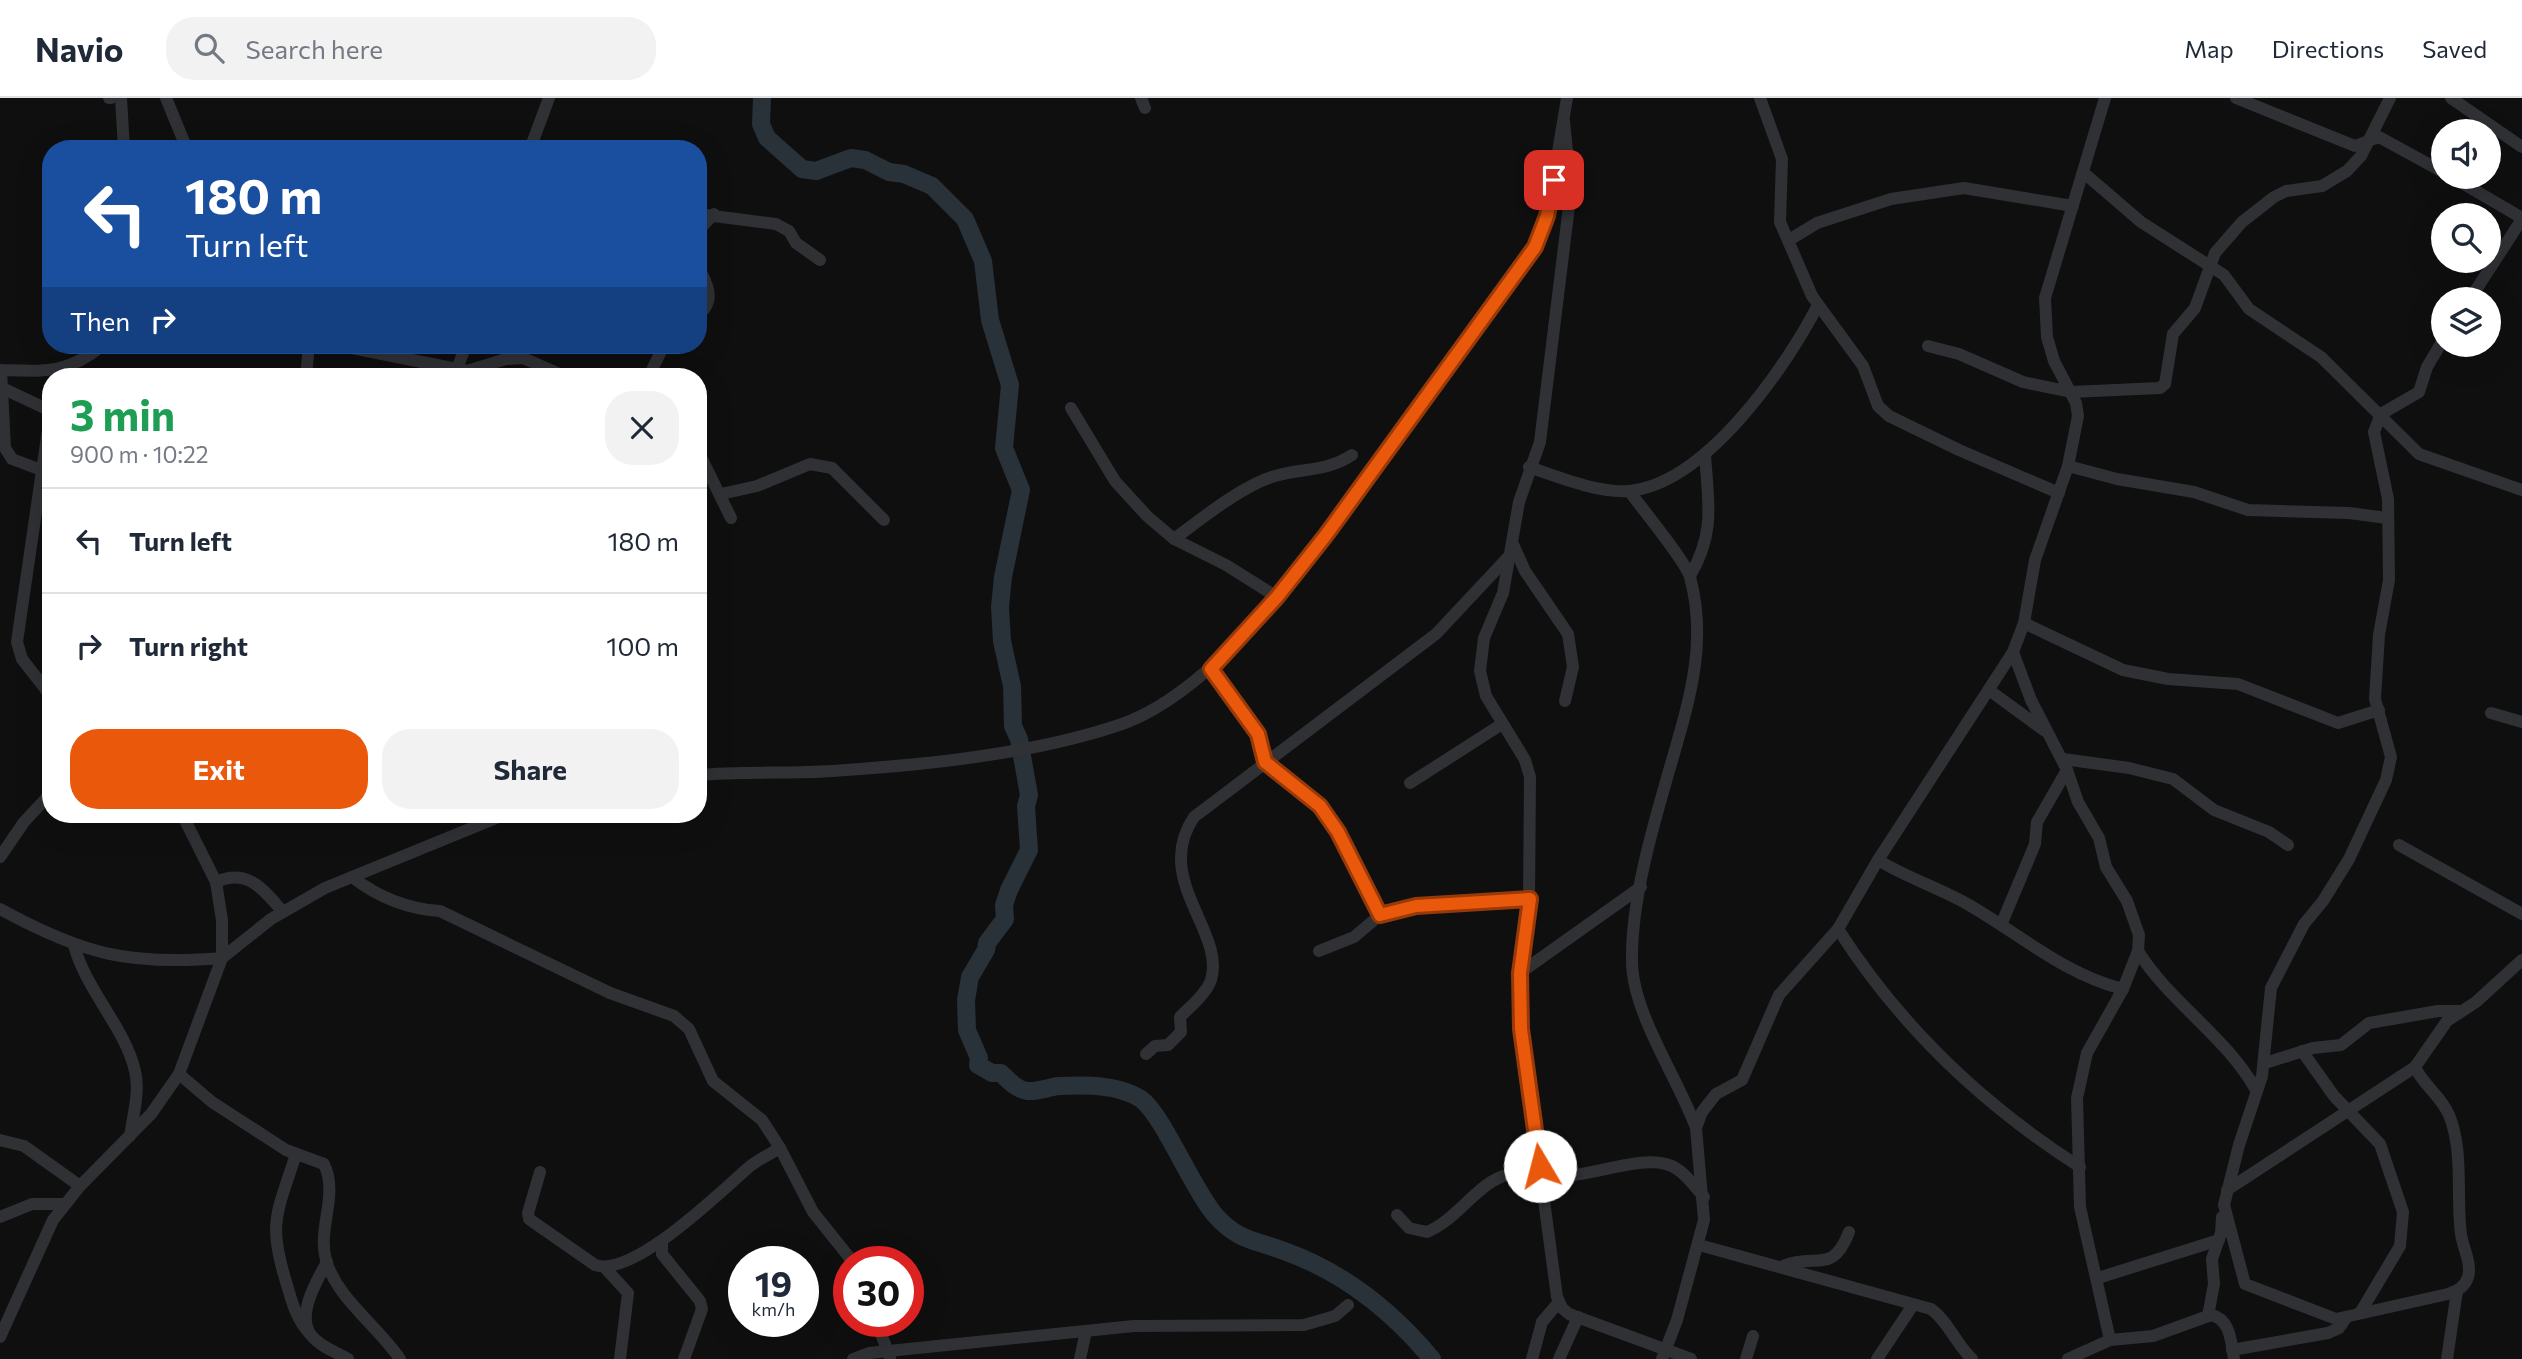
<!DOCTYPE html>
<meta charset="utf-8">
<style>
:root{--surface:#fff;--page:#f2f2f3;--text:#1f2937;--muted:#747a83;--line:#e0e1e3;--accent:#ea580c}
body{margin:0;font-family:Commissioner,sans-serif;background:var(--page);color:var(--text);height:100vh;display:flex;flex-direction:column;font-size:26px;white-space:nowrap}
*{box-sizing:border-box;margin:0}
p{font-size:23px;color:var(--muted)}
.icon{flex:none;width:38px;height:38px;fill:none;stroke:currentColor;stroke-width:2;stroke-linecap:round;stroke-linejoin:round}
.map{position:relative;flex:1;overflow:hidden}
.panel{position:absolute;left:42px;top:270px;width:665px;height:455px;display:flex;flex-direction:column;background:var(--surface);border-radius:28px;box-shadow:0 7px 28px #0002}
.panel>*{flex:none}
.banner{position:absolute;left:42px;top:42px;width:665px;height:214px;border-radius:28px;box-shadow:0 7px 28px #0002;background:#1a4fa0;color:#fff;overflow:hidden}
.controls{position:absolute;left:2431px;top:21px;display:grid;gap:14px}
.controls a{display:grid;place-items:center;width:70px;height:70px;border-radius:50%;background:var(--surface);box-shadow:0 7px 28px #0002;font-size:35px}
.speed{position:absolute;left:728px;top:1148px;display:flex;gap:14px;font-size:35px;font-weight:700;text-align:center}
.speed>*{display:grid;place-content:center;width:91px;height:91px;border-radius:50%;background:var(--surface);box-shadow:0 7px 28px #0002;line-height:1}
.speed small{font-size:18px;font-weight:400}
.speed .limit{border:10px solid #d22;background:#fff;color:#111}
.pin{position:absolute;display:grid;place-items:center;width:60px;height:60px;color:#fff;margin:-30px;border-radius:14px;box-shadow:0 4px 10px #0006}
.me{position:absolute;width:77px;margin:-38px;rotate:352deg;stroke-linejoin:round;filter:drop-shadow(0 0 5px #0008)}
.turn{display:flex;align-items:center;gap:24px;height:147px;padding:0 28px;font-size:32px}
.turn .icon{width:91px;height:91px;stroke-width:2.5}
.turn b{display:block;font-size:49px;line-height:60px}
.then{display:flex;align-items:center;height:66px;padding:0 28px;background:#0003;gap:14px;font-size:26px}
.round{display:grid;place-items:center;flex:none;width:74px;height:74px;border-radius:28px;background:var(--page)}
.overview{display:flex;align-items:center;justify-content:space-between;height:119px;padding:0 28px}
h1{font-size:42px;font-weight:700;line-height:52px;color:#1e9e55}
.button{display:flex;gap:14px;margin-top:auto;padding:14px 28px}
.button a{flex:1;height:80px;border-radius:28px;background:var(--accent);color:#fff;font-size:28px;font-weight:700;line-height:80px;text-align:center}
.button a+a{background:var(--page);color:var(--text)}
ul{padding:0;list-style:none}
li{display:flex;align-items:center;gap:21px;height:105px;padding:0 28px;border-top:2px solid var(--line)}
li div{flex:1}
li b{display:block;font-size:26px}
li em{font-style:normal}
header{display:flex;align-items:center;gap:42px;box-sizing:border-box;height:98px;padding:0 35px;background:var(--surface);border-bottom:2px solid var(--line)}
header strong{font-size:33px}
nav{display:flex;gap:38px;margin-inline-start:auto;font-size:24px}
.search{width:490px;height:63px;background:var(--page);display:flex;align-items:center;gap:18px;box-sizing:border-box;padding:0 24px;border-radius:28px;color:var(--muted);font-size:26px}
.map>svg:first-child{display:block}
.lines{fill:none;stroke-linecap:round;stroke-linejoin:round}
.river{stroke:#293238;stroke-width:18}
.minor{stroke:#303135;stroke-width:12}
.route-casing{stroke:#983908;stroke-width:18}
.route{stroke:#ea580c;stroke-width:12}
</style>
<header>
<strong>Navio</strong>
<div class="search"><svg class="icon" aria-label="search" viewBox="0 0 24 24"><circle cx="10" cy="10" r="6"/><path d="M15 15l6 6"/></svg>Search here</div>
<nav><a>Map</a><a>Directions</a><a>Saved</a></nav>
</header>
<div class="map">
<svg width="2522" height="1261" viewBox="0 0 2522 1261">
<rect width="100%" height="100%" fill="#0f0f10"/>
<g class="lines">
<!-- river -->
<path class="river" d="M762,0L761,26L767,40L802,71L816,73L851,60L865,62L889,74L904,76L932,88L965,121L983,163L990,222L1010,287L1004,350L1021,392L1003,479L1000,509L1002,543L1012,588L1013,628L1019,641L1029,697L1026,708L1029,752L1009,792L1004,807L1005,821L987,845L986,852L970,879L966,902L967,932L979,960L978,967L992,975H1001C1009,983 1016,991 1027,993C1037,994 1049,989 1059,988C1085,987 1118,986 1141,1001C1163,1017 1192,1090 1215,1117C1238,1143 1255,1142 1284,1153C1343,1174 1393,1214 1432,1261"/>
<!-- minor -->
<g class="minor">
<polyline points="109,0 111,0"/>
<polyline points="121,0 124,51"/>
<polyline points="166,0 187,51"/>
<polyline points="1141,0 1145,10"/>
<polyline points="1760,0 1782,61 1780,124 1812,198 1863,268 1878,308 1889,318 1959,352 2059,395"/>
<polyline points="2236,0 2355,48 2379,39 2443,74"/>
<polyline points="2451,0 2522,49"/>
<polyline points="1564,23 1571,92 1540,344 1519,404 1503,495 1484,540 1480,573 1486,598 1525,662 1530,679 1529,801 1520,875 1521,931 1557,1199 1562,1210 1569,1216 1691,1261"/>
<polyline points="530,51 549,0"/>
<polyline points="2084,75 2141,124 2224,177 2249,211 2321,259 2419,356 2522,392"/>
<polyline points="2452,79 2522,120"/>
<polyline points="698,116 776,126 789,133 796,145 820,162"/>
<polyline points="698,133 714,116"/>
<polyline points="1789,142 1817,125 1891,101 1964,90 2073,108"/>
<path d="M698,169C708,186 716,203 698,217"/>
<polyline points="2470,201 2522,121"/>
<path d="M2443,242L2427,269L2419,294L2381,316L2374,334L2388,401L2389,482L2379,537L2375,601L2391,659L2386,682L2349,761L2323,803L2304,826L2271,890L2262,978L2239,1047L2224,1107L2245,1186L2336,1221L2448,1196C2457,1193 2465,1189 2468,1179C2472,1166 2463,1150 2461,1136C2456,1099 2464,1053 2449,1017C2441,998 2423,987 2415,969L2447,923L2476,904L2522,862"/>
<polyline points="337,247 467,273 506,261 523,260 564,278"/>
<polyline points="1928,248 1959,256 2023,284 2071,294 2160,290 2165,286 2173,236 2195,210 2215,155 2242,124 2274,99 2286,93 2322,88 2347,73 2361,58 2390,0"/>
<polyline points="457,271 466,247"/>
<path d="M0,272C44,273 66,277 103,247"/>
<polyline points="1,272 5,350 12,361 44,373"/>
<polyline points="306,278 309,247"/>
<polyline points="649,278 664,247"/>
<polyline points="0,289 51,313"/>
<polyline points="1071,310 1115,383 1147,418 1174,441 1226,467 1277,499"/>
<polyline points="51,311 17,544 22,561 51,598"/>
<polyline points="698,353 731,420"/>
<polyline points="2068,368 2117,381 2194,394 2248,412 2349,415 2387,420"/>
<path d="M1529,369C1558,379 1597,395 1628,393C1705,387 1786,269 1818,207"/>
<path d="M1629,393C1641,409 1686,464 1690,479C1708,545 1689,603 1671,666C1654,725 1631,801 1632,863C1632,915 1679,982 1696,1030"/>
<polyline points="721,396 757,388 810,366 832,370 884,422"/>
<path d="M1174,441C1201,421 1243,387 1275,378C1302,370 1326,374 1352,357"/>
<polyline points="1512,444 1525,473 1568,536 1573,569 1565,603"/>
<path d="M1690,478C1716,433 1708,405 1705,356"/>
<polyline points="2024,525 2123,572 2168,581 2238,586 2338,625 2379,612"/>
<polyline points="1211,571 1258,636 1265,664 1320,708 1338,734 1380,817"/>
<polyline points="1989,592 2045,633"/>
<polyline points="2491,615 2522,624"/>
<polyline points="2063,661 2129,670 2173,681 2214,712 2269,734 2288,747"/>
<polyline points="2067,672 2078,704 2099,740 2106,769 2127,803 2139,837 2138,853 2123,891 2087,955 2077,1000 2080,1109 2110,1242"/>
<path d="M698,677C743,673 788,676 832,673C924,667 1035,656 1122,626C1247,582 1386,356 1461,247C1484,214 1511,182 1535,149L1547,119L1567,0"/>
<polyline points="1410,685 1502,626"/>
<polyline points="2399,747 2522,816"/>
<polyline points="0,759 24,724 51,695"/>
<path d="M1878,762C1907,780 1940,790 1969,807C2021,837 2064,876 2123,891"/>
<path d="M352,779C378,799 407,811 440,813L610,895L674,918L689,931L713,983L762,1022L780,1050L813,1114L853,1164"/>
<path d="M216,784C248,770 263,791 283,814"/>
<path d="M0,811C82,856 129,868 222,860V822L216,784L182,716"/>
<polyline points="2001,827 2035,746 2037,724 2067,672 2031,602 2013,554"/>
<path d="M1838,831C1900,928 1983,1007 2080,1069"/>
<path d="M74,847C86,893 125,929 135,973C140,993 133,1018 130,1038"/>
<polyline points="1319,853 1354,839 1380,817 1396,811 1529,801"/>
<path d="M2138,853C2170,905 2226,938 2256,992"/>
<polyline points="1520,875 1641,789"/>
<polyline points="2302,953 2334,998 2380,1046 2403,1114 2400,1148 2360,1215"/>
<path d="M1146,956L1155,948L1168,947L1181,934L1180,919C1190,909 1206,896 1211,882C1226,834 1152,781 1194,719L1436,536L1511,456"/>
<polyline points="2265,965 2313,950 2341,947 2369,925 2438,913 2459,913"/>
<path d="M179,976L212,1004L286,1052L324,1066C339,1097 317,1130 326,1162C337,1201 378,1228 400,1261"/>
<polyline points="0,1042 24,1048 80,1088"/>
<path d="M296,1056C277,1116 267,1124 287,1187C292,1205 297,1222 310,1236"/>
<path d="M540,1074L528,1115L529,1121L595,1167C633,1180 719,1095 748,1070C757,1062 770,1056 780,1050"/>
<path d="M1541,1077C1581,1086 1647,1050 1677,1071C1687,1077 1696,1090 1704,1099"/>
<polyline points="2227,1092 2415,969"/>
<path d="M1397,1117L1409,1130L1427,1134C1451,1124 1467,1101 1488,1086C1504,1075 1522,1072 1540,1068"/>
<polyline points="0,1119 32,1106 64,1106"/>
<polyline points="662,1143 662,1156 700,1203 702,1211 684,1261"/>
<path d="M1699,1147L1931,1211C1948,1223 1956,1246 1972,1261"/>
<path d="M327,1164C317,1182 296,1217 311,1237C319,1248 336,1254 348,1261"/>
<path d="M1783,1168C1816,1154 1832,1178 1849,1134"/>
<polyline points="606,1171 628,1195 620,1261"/>
<polyline points="2098,1180 2219,1142"/>
<polyline points="2208,1218 2214,1186 2212,1161 2221,1135 2222,1119"/>
<polyline points="876,1223 890,1259"/>
<polyline points="0,1239 53,1122 80,1088 151,1016 179,976 222,860 271,821 325,790 506,716"/>
<polyline points="2232,1252 2328,1235 2339,1230 2346,1220"/>
<polyline points="853,1261 869,1255 1134,1228 1304,1227 1335,1218 1348,1207"/>
<polyline points="1080,1261 1086,1233"/>
<polyline points="1532,1261 1542,1224 1559,1204"/>
<polyline points="1559,1261 1578,1219"/>
<polyline points="1662,1261 1677,1222 1704,1122 1696,1030 1702,1014 1716,996 1742,982 1779,897 1838,831 1878,762 2013,554 2024,525 2035,462 2068,368 2078,318 2076,305 2054,263 2047,239 2045,200 2105,0"/>
<polyline points="1746,1261 1753,1238"/>
<polyline points="1877,1261 1913,1207"/>
<path d="M2068,1261L2110,1242L2153,1238L2211,1217C2231,1221 2231,1245 2234,1261"/>
<polyline points="2447,1261 2457,1193"/>
</g>
</g>
<g class="lines">
<!-- route casing -->
<g class="route-casing">
<polyline id="route" points="1540,1068 1521,931 1520,875 1530,801 1416,808 1380,817 1338,734 1320,708 1265,664 1258,636 1211,571 1277,499 1326,437 1535,149 1547,118 1554,82"/>
</g>
<!-- route -->
<use href="#route" class="route"/>
</g>
</svg>
<div class="controls">
<a><svg class="icon" aria-label="sound" viewBox="0 0 24 24"><path d="M4 9h4l5-4v14l-5-4H4zM17 9q2 3 0 6"/></svg></a>
<a><svg class="icon" aria-label="search" viewBox="0 0 24 24"><circle cx="10" cy="10" r="6"/><path d="M15 15l6 6"/></svg></a>
<a><svg class="icon" aria-label="layers" viewBox="0 0 24 24"><path d="M12 4l9 5-9 5-9-5zM3 14l9 5 9-5"/></svg></a>
</div>
<div class="speed"><div>19<small>km/h</small></div><div class="limit">30</div></div>
<div class="pin" style="left:1554px;top:82px;background:#d93025"><svg class="icon" aria-label="arrive" viewBox="0 0 24 24"><path d="M6 21V4h12l-3 4 3 4H6"/></svg></div>
<svg class="me" style="left:1540px;top:1068px" viewBox="-20 -20 40 40"><circle r="19" fill="#fff"/><path d="M0-13L10 11 0 6-10 11z" fill="#ea580c"/></svg>
<div class="banner">
<div class="turn"><svg class="icon" aria-label="left" viewBox="0 0 24 24"><path d="M17 20v-9H6M10 6l-5 5 5 5"/></svg><div><b>180 m</b>Turn left</div></div>
<div class="then">Then<svg class="icon" aria-label="right" viewBox="0 0 24 24"><path d="M7 20v-9h11M14 6l5 5-5 5"/></svg></div>
</div>
<section class="panel">
<div class="overview"><div><h1>3 min</h1><p>900 m · 10:22</p></div><a class="round"><svg class="icon" aria-label="close" viewBox="0 0 24 24"><path d="M6 6l12 12M18 6L6 18"/></svg></a></div>
<ul>
<li><svg class="icon" aria-label="left" viewBox="0 0 24 24"><path d="M17 20v-9H6M10 6l-5 5 5 5"/></svg><div><b>Turn left</b></div><em>180 m</em></li>
<li><svg class="icon" aria-label="right" viewBox="0 0 24 24"><path d="M7 20v-9h11M14 6l5 5-5 5"/></svg><div><b>Turn right</b></div><em>100 m</em></li>
</ul>
<div class="button"><a>Exit</a><a>Share</a></div>
</section>
</div>
